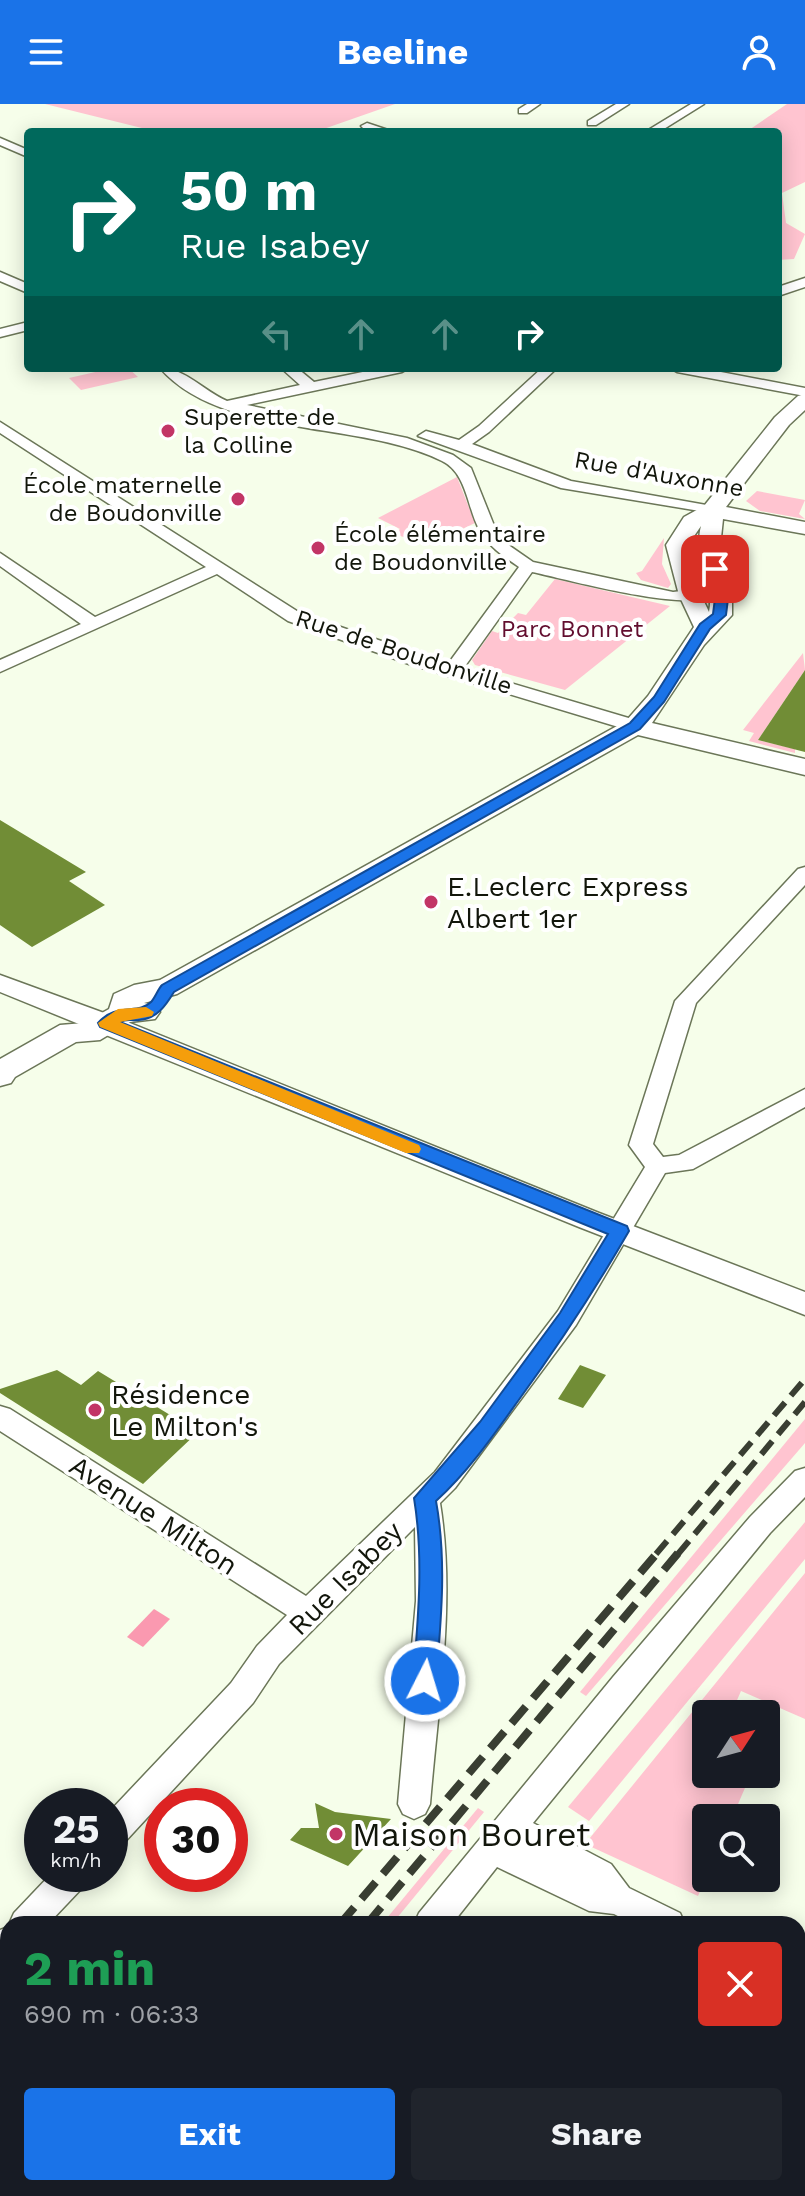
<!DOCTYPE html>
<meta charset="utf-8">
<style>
:root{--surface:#171b24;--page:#20242c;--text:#f1f3f6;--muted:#9ea1a6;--accent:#1a73e8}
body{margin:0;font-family:"Work Sans",sans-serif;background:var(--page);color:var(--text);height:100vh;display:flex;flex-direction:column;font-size:30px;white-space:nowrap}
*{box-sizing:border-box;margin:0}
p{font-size:26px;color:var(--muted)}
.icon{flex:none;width:44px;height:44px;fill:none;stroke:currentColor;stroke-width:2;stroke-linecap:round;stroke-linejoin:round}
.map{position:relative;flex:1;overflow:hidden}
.drawer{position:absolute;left:0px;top:1812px;width:806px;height:280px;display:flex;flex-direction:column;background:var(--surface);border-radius:24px 24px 0 0;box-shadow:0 4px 20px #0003}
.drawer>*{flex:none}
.hud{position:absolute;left:24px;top:24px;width:758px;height:244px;border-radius:8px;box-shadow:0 4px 20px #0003;background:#00695c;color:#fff;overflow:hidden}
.needle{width:52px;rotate:54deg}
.fabs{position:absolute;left:692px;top:1596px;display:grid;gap:16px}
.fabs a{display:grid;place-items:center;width:88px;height:88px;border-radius:8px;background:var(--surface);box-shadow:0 4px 20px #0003;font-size:40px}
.speed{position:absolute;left:24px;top:1684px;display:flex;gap:16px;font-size:40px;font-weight:700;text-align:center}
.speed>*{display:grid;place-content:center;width:104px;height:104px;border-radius:50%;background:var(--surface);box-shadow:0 4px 20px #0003;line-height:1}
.speed small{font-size:20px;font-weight:400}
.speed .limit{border:12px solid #d22;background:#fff;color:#111}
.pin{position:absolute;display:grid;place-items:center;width:68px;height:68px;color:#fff;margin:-34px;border-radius:16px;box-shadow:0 4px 12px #0006}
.me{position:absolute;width:88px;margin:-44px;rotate:5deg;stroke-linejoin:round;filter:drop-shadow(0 0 6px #0008)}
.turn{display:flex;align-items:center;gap:28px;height:168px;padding:0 24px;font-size:36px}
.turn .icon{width:104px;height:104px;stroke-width:2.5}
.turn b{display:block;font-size:56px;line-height:68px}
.lanes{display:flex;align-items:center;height:76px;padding:0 24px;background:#0003;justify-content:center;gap:40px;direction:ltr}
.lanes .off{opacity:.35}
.round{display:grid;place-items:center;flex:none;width:84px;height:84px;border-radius:8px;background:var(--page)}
.head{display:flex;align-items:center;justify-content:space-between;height:136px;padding:0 24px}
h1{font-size:48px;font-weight:700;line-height:60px;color:#1e9e55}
.primary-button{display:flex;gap:16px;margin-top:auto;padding:16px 24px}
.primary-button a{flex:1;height:92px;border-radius:8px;background:var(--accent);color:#fff;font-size:32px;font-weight:700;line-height:92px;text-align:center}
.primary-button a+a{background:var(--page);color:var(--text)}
header{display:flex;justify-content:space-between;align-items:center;height:104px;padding:0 24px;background:var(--accent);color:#fff;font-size:36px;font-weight:700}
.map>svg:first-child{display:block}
.green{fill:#ffc4d0}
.water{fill:#fa99b0}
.building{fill:#718d36}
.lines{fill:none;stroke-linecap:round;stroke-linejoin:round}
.minor-casing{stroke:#6b7658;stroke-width:3}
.tertiary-casing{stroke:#6b7658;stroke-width:3}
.secondary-casing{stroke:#6b7658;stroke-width:3}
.minor{fill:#fff;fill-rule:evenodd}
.tertiary{fill:#fff;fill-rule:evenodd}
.secondary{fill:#fff;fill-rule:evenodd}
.rail-far1{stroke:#393e32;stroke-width:6;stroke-dasharray:17 9;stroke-linecap:butt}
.rail{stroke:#393e32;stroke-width:8;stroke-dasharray:22 11;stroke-linecap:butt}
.route{fill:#1a73e8;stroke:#114b97;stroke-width:2}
.slow{fill:#f59e0b}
.poi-dot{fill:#c23566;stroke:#fff;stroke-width:3}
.labels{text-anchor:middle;stroke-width:8;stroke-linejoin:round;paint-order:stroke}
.far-poi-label{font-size:24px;fill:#12160b;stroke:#fff;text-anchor:start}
.far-street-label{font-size:24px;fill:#12160b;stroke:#fff}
.far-park-label{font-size:24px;fill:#620d2e;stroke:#fff}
.poi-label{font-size:28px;fill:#12160b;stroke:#fff;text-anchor:start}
.street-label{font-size:28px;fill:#12160b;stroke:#fff}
.near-poi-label{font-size:34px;fill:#12160b;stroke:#fff;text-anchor:start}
</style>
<header><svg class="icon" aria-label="menu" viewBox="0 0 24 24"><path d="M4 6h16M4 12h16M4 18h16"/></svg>Beeline<svg class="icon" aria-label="person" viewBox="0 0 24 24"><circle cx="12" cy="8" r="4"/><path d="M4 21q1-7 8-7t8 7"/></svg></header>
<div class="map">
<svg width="805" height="2092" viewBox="0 0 805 2092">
<rect width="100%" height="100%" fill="#f6feea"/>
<!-- green -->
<g class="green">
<polygon points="45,0 395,0 315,28 158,28"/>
<polygon points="787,0 805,0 805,78 782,89 786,119 805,130 794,155 778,156 778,28 746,28"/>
<polygon points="113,264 128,264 138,273 81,286 69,274"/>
<polygon points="457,373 475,419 429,441 394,430 400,425 378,414"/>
<polygon points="757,387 805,396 799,410 805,415 760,407 746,397"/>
<polygon points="664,434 662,460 671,480 668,484 641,476 636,469 642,467"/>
<polygon points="555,475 670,502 565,586 475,561 472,556 492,527 498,529 518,509 526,511"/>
<polygon points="803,549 805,566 758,636 795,645 795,649 749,637 754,629 743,626"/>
<polygon points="805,1315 805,1339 586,1592 580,1588"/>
<polygon points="805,1418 805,1455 589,1717 568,1703"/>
<polygon points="805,1469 805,1615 741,1587 731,1610 706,1610 706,1670 751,1670 732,1714 706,1714 706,1774 698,1792 585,1740"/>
<polygon points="478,1704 484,1708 392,1820 382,1820"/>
</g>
<!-- water -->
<polygon class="water" points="154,1505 170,1515 143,1543 127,1533"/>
<!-- building -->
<g class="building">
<polygon points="805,566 805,648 758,636"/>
<polygon points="0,716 86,768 69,777 105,801 32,843 0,821"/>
<polygon points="580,1261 606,1271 583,1304 558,1295"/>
<polygon points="57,1266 81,1281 98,1267 198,1328 143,1380 0,1289 0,1285"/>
<polygon points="315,1699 335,1708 391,1715 348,1762 290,1736 301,1724 319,1724"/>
</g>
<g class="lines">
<!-- minor casing -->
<g class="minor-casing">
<g id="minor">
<polygon points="527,0 540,0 527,9 519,9 519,5"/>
<polygon points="616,0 629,0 596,21 588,21 588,17"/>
<polygon points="691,0 704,0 659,28 645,28"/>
<polygon points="367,19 388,26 390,28 363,24 361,22"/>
<polygon points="0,34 28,46 28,53 0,41"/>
<polygon points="0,168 28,180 28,189 0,177"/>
<polygon points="805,174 805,183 778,192 778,183"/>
<polygon points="28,218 28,226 0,233 0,225"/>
<path d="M160,264C185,264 204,287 227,297L300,281L281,264H297L314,278L382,264H409L402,268L247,301L407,334L453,351L471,364L495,424L507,440L533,458L673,488L722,482L731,487C701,514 571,476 532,468L463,565L642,618L644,622L642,626L635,628L409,560L288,517L217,470L0,568V556L81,520L0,462V449L95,513L206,463L0,329V318L300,509L448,560L519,463C503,452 488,442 479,425C467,403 467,369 442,357C360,316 222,335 160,264Z"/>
<polygon points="542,264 557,264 489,328 472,340 571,377 712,402 718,404 718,410 561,384 418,332 426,327 459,336 479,322"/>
<polygon points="670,264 700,264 805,284 805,292 677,268"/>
<path d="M805,763V781L696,899L653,1040L663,1053L679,1051L805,985V1003L693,1065L665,1069L576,1221L455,1384L440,1399C456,1497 438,1601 430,1700L425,1710L414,1715L403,1710L398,1700L416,1497L415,1423L279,1560L253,1599L122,1741L110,1745V1707L231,1579L257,1542L287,1511L0,1327V1302L10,1305L306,1492L435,1368L558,1207L645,1063L629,1041L675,897L798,765Z"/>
<polygon points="805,1364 805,1393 770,1429 533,1719 611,1760 629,1784 680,1809 685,1820 633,1820 614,1810 589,1807 497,1763 452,1820 414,1820 419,1809 613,1573 750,1413 795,1367"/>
<polygon points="51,1770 90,1770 85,1781 48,1820 9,1820 14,1809"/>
<polygon points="8,1823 8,1861 0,1864 0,1826"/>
<polygon points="798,1867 805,1870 805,1904 798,1901"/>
<polygon points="199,2084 238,2084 235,2092 195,2092"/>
<polygon points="373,2084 409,2084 409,2092 371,2092"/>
</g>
</g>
<!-- tertiary casing -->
<g class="tertiary-casing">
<polygon id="tertiary" points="0,871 115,913 599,1109 805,1188 805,1211 579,1123 0,888"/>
</g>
<!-- secondary casing -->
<g class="secondary-casing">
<path id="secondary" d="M805,290V306L789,321L726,403L805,418V430L723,415L720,443L732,486V511L704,541L652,619L805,655V671L638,631L177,890L144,899L155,901L160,908L155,915L130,918L100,936L76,938L15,973L11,979L0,982V955L60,921L84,919L109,905L114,890L134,881L160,876L626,617L648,592L694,523L679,491L666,441L684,413L704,402L775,313L798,292ZM701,422C693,452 715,478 709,508L701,491L688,441Z"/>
</g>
<!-- minor -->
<use href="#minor" class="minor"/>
<!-- tertiary -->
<use href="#tertiary" class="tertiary"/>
<!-- secondary -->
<use href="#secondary" class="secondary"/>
<!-- rail-far1 -->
<g class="rail-far1">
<polyline points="656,1450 805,1275"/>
<polyline points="678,1450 805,1298"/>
</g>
<!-- rail -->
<g class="rail">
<polyline points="340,1820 658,1448"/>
<polyline points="367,1820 679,1448"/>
<polyline points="94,2092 101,2084"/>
<polyline points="148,2092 154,2084"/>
</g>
</g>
<!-- route -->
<path class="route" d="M710,463H719L729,487L726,511L710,525L664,598L640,625L174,888C166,901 157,915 139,916C131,917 128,914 120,918L627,1122L629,1127C595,1186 558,1242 518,1297C493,1332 468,1368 436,1397C447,1457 441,1517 436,1577L433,1584L425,1587L416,1584L413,1577C418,1516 424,1455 414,1394L480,1318L560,1209L608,1130L100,923L98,919C116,898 138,911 151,898C155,894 158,885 162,881L630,619L654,593L700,520L713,510L716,487L708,465Z"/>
<!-- slow -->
<polygon class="slow" points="146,903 154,908 152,912 120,918 419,1041 421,1045 419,1049 406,1049 100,923 98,919 118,905"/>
<!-- markers -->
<g class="poi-dot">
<circle cx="168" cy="327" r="8"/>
<circle cx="238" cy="395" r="8"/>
<circle cx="318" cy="444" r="8"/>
<circle cx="431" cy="798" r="8"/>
<circle cx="95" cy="1306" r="8"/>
<circle cx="336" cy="1730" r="8"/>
</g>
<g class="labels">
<!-- far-poi labels -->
<g class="far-poi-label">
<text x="184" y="321">Superette de<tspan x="184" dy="28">la Colline</tspan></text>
<text x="222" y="389" text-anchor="end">École maternelle<tspan x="222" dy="28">de Boudonville</tspan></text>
<text x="334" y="438">École élémentaire<tspan x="334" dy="28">de Boudonville</tspan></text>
</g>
<!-- far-street labels -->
<g class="far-street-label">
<text transform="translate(659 370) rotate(10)" y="8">Rue d'Auxonne</text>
<text transform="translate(404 548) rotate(18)" y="8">Rue de Boudonville</text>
</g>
<!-- far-park labels -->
<g class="far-park-label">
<text x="572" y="533">Parc Bonnet</text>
</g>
<!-- poi labels -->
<g class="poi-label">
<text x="447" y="792">E.Leclerc Express<tspan x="447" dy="32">Albert 1er</tspan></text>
<text x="111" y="1300">Résidence<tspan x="111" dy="32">Le Milton's</tspan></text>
</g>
<!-- street labels -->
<g class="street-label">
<text transform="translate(154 1411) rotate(33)" y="10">Avenue Milton</text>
<text transform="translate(345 1474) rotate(-45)" y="10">Rue Isabey</text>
</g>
<!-- near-poi labels -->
<g class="near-poi-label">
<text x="352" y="1742">Maison Bouret</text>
</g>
</g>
</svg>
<div class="fabs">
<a><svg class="needle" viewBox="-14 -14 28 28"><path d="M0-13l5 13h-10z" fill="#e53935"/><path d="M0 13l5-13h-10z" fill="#9ea1a6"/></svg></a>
<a><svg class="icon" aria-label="search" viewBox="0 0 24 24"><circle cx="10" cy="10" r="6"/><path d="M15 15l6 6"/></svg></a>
</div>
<div class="speed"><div>25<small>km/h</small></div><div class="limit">30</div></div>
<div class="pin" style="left:715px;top:465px;background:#d93025"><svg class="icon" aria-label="arrive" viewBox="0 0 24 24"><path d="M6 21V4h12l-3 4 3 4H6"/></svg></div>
<svg class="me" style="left:425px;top:1577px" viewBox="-20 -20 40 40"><circle r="17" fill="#1a73e8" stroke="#fff" stroke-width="3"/><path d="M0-11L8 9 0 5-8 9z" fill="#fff"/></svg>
<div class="hud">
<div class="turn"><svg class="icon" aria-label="right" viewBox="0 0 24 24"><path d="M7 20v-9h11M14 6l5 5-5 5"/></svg><div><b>50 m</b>Rue Isabey</div></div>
<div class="lanes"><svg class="icon off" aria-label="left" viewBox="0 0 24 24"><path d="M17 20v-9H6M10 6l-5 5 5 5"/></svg><svg class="icon off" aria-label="ahead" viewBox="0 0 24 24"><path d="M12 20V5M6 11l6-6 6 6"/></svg><svg class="icon off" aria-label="ahead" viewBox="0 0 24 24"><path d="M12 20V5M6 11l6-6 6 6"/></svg><svg class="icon" aria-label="right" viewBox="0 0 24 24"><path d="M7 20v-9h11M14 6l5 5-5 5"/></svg></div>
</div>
<section class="drawer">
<div class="head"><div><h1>2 min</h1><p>690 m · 06:33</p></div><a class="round" style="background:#d93025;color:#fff"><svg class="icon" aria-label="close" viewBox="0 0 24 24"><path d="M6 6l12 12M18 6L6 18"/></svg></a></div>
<div class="primary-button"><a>Exit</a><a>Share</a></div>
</section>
</div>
